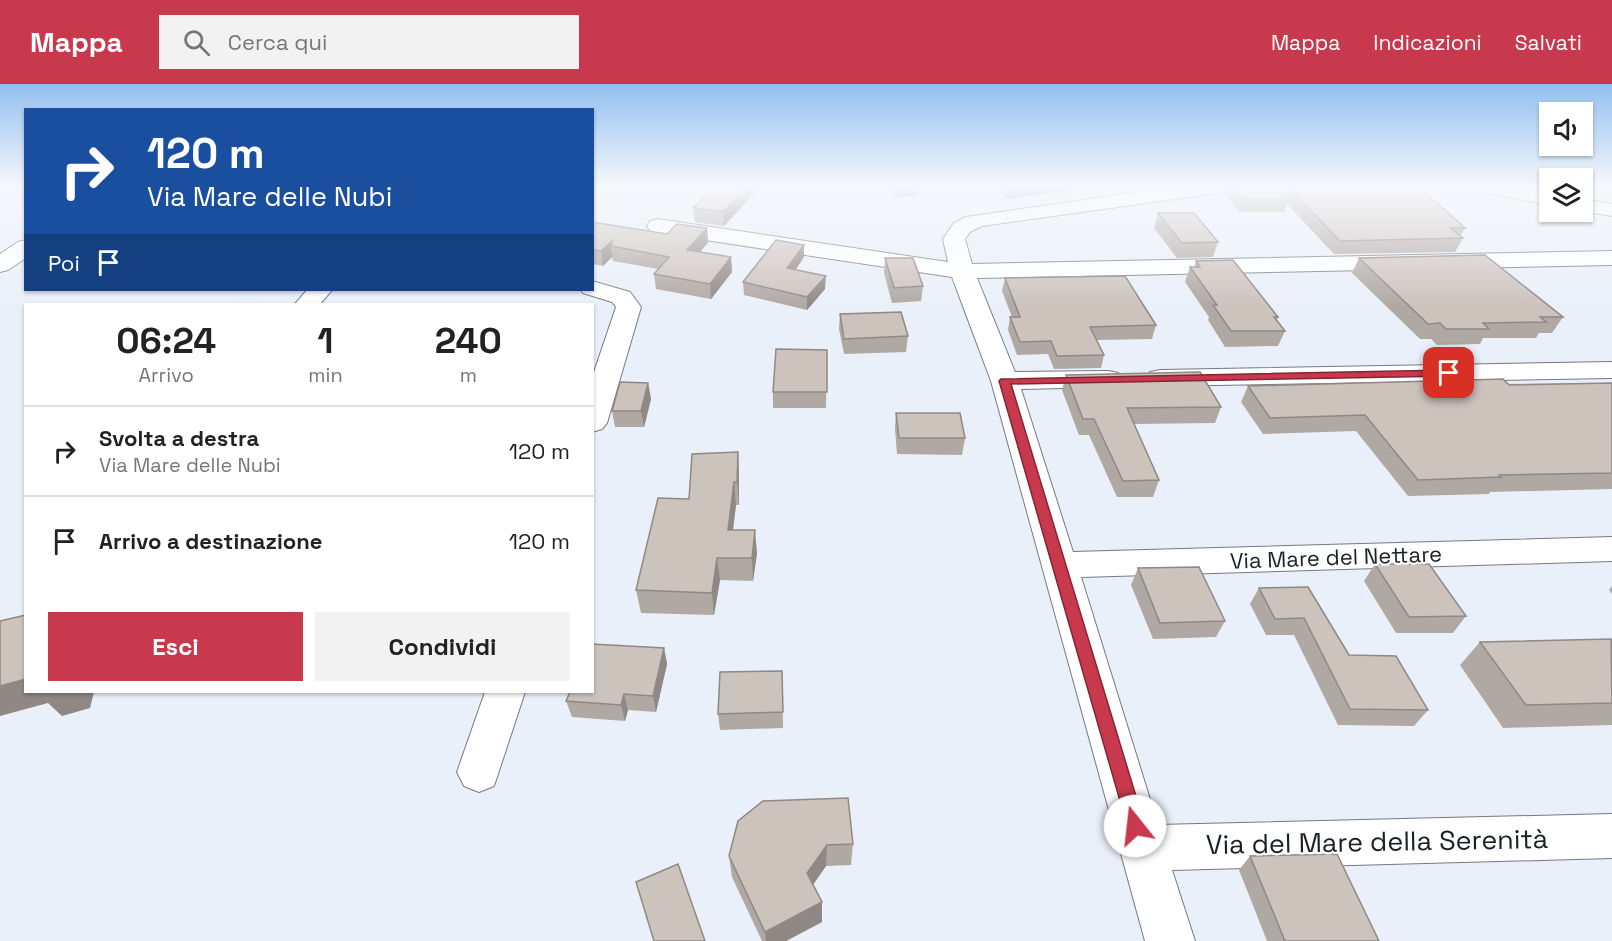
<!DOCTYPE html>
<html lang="it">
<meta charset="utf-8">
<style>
:root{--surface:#fff;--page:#f2f2f2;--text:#222;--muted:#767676;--line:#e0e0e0;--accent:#c9394d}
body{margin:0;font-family:"Space Grotesk",sans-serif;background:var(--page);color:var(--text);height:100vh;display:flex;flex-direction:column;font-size:22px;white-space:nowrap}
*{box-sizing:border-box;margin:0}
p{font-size:20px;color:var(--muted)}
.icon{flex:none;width:33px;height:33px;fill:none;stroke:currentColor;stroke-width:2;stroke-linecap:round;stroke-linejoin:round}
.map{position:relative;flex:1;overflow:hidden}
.drawer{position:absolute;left:24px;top:219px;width:570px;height:390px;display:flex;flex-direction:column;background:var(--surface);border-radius:0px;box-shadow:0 2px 4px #0004}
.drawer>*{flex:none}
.banner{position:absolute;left:24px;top:24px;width:570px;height:183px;border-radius:0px;box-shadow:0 2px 4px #0004;background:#1a4fa0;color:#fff;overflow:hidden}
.fabs{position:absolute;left:1539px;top:18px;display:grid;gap:12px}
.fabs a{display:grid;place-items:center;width:54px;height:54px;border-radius:0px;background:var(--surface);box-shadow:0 2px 4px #0004;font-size:30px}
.pin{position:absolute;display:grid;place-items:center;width:51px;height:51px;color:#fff;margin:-26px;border-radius:12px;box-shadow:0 3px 9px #0006}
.me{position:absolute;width:66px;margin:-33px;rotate:344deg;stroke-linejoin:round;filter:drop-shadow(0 0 4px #0008)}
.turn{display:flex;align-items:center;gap:21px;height:126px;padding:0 24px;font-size:27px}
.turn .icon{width:78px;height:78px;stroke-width:2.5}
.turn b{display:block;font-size:42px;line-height:51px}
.then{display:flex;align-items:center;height:57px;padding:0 24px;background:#0003;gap:12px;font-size:22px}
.eta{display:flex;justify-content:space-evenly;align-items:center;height:102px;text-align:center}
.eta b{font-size:36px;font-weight:600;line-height:42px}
.button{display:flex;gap:12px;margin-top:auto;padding:12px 24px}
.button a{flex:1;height:69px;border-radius:0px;background:var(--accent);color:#fff;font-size:24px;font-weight:600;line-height:69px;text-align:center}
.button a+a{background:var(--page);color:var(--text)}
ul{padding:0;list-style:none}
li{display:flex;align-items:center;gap:18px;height:90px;padding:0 24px;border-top:2px solid var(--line)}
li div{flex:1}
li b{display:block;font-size:22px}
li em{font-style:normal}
header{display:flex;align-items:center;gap:36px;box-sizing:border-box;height:84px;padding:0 30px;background:var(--accent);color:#fff}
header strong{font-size:28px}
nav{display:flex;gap:33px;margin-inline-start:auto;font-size:21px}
.search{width:420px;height:54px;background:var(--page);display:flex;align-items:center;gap:15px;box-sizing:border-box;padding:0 21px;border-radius:0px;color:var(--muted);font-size:22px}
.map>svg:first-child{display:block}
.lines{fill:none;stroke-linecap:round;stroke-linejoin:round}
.minor-casing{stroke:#757982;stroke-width:2}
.minor{fill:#fff;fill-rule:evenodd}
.wall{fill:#b0a8a3}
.shaded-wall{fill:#908884}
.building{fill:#cdc3bd;stroke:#908884;stroke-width:1.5}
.route{fill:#c9394d;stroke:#832532;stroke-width:1.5}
.labels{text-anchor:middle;stroke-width:4.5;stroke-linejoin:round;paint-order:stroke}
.street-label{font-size:22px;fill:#1d1f23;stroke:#fcfdff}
.near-street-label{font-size:27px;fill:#1d1f23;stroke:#fcfdff}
</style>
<header>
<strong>Mappa</strong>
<div class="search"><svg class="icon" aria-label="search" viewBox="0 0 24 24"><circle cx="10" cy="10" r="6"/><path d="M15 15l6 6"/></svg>Cerca qui</div>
<nav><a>Mappa</a><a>Indicazioni</a><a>Salvati</a></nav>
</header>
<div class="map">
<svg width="1612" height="857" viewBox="0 0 1612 857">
<rect width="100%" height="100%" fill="#eaf0f9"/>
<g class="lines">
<!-- minor casing -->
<g class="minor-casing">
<g id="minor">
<polygon points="1174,103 1228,103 1225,107 1218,109 982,142 970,148 965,155 972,180 1612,167 1612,181 977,194 1015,288 1108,287 1118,289 1122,295 1118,301 1108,303 1021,305 1073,468 1612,453 1612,477 1081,493 1158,741 1612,730 1612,774 1172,786 1195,857 1145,857 991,297 952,193 658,149 650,147 647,142 650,137 658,135 948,178 943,155 954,139 966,133"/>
<polygon points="1476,103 1518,103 1550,109 1550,121 1486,109 1479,107"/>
<polygon points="1582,115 1612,120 1612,132 1582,127"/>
<polygon points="26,156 26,174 8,186 0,188 0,170 18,158"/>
<polygon points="592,197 630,208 641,223 607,339 602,345 592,348 592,294 616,223 612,218 583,209 581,206 592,206"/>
<polygon points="307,206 332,206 320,220 295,220"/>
<polygon points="1612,278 1612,294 1160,302 1150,300 1146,294 1150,288 1160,286"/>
<polygon points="485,608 525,608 494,702 479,708 464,702 457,688"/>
</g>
</g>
<!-- minor -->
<use href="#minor" class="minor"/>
</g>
<!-- wall -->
<g class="wall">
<polygon points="760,103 724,142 695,138 693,124"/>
<polygon points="886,103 917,103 917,112 895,114"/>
<polygon points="993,103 1074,103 1074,106 1006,115"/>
<polygon points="1226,103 1273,103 1282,110 1285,103 1419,103 1465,144 1460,153 1463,154 1455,168 1334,170 1287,120 1284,128 1240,128 1224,110"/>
<polygon points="1158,129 1218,158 1213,173 1177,174 1154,144"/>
<polygon points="592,138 667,150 707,144 708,159 700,168 731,173 732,188 711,215 656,205 654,190 658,185 613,177 612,173 603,182 592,180"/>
<polygon points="804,161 804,173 795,186 825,205 807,226 744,211 743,198"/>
<polygon points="885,174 923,202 921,217 892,219 884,189"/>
<polygon points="1359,174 1563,233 1552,249 1539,249 1536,254 1483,254 1480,260 1437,261 1431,255 1420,255 1352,189"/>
<polygon points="1196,177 1278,233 1277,236 1285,247 1278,262 1225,263 1208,236 1209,233 1185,198 1190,183 1194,183"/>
<polygon points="1005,194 1156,241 1152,255 1097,256 1104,271 1101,284 1054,285 1048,270 1017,271 1008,246 1010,233 1012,233 1002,207"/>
<polygon points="840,230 908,252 906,268 844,270 839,245"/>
<polygon points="827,266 826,324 773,324 773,308"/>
<polygon points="1066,291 1221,323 1215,339 1134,340 1159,396 1153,413 1117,413 1089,351 1079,351 1062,306"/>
<polygon points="648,299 651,315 644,343 615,343 612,327"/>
<polygon points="1612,299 1612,405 1490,408 1489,410 1408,412 1356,347 1263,350 1241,318 1248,302"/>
<polygon points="896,329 965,354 962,371 897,370 895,345"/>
<polygon points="738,368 739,391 739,421 736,421 733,446 757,469 753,497 720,496 714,531 641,529 636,506 689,415"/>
<polygon points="1375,480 1466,532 1453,549 1396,549 1364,497"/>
<polygon points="1138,484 1225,537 1216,553 1153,555 1131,501"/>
<polygon points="1612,502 1612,510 1609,506"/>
<polygon points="1308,503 1349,571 1428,626 1414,642 1338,641 1294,551 1266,551 1250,520 1259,504"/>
<polygon points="1612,555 1612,641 1503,644 1460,581 1480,558"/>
<polygon points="664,564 667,580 656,628 628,626 625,637 572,633 566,617 569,608 559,608 592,608"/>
<polygon points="782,587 783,644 720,646 718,630"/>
<polygon points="738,737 853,760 851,781 826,782 813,801 822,838 786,857 762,857 732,793 729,772"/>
<polygon points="1250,772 1379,857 1267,857 1239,786"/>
</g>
<!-- shaded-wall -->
<g class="shaded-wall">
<polygon points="747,103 760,103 724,142 723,128"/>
<polygon points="1008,103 1074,103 1074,106 1006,115"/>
<polygon points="918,105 917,112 895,114 896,107"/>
<polygon points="707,144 708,159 688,180 687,166"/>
<polygon points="612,157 611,162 612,173 603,182 601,167"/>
<polygon points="804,161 804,173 788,197 787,184"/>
<polygon points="731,173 732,188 711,215 710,200"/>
<polygon points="826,192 825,205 807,226 807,213"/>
<polygon points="648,299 651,315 644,343 641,327"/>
<polygon points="738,368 739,391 739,421 737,398"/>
<polygon points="734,398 736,421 730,469 728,446"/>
<polygon points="755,446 757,469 753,497 752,474"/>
<polygon points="717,474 720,496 714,531 712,509"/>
<polygon points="664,564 667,580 656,628 653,612"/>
<polygon points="26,595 26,608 94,608 90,624 62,632 48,619 0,632 0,602"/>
<polygon points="624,610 628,626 625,637 621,621"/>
<polygon points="827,761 826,782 807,809 807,789"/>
<polygon points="822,818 822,838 786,857 766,857 765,848"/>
</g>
<!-- building -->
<g class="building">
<polygon points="715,103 747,103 723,128 693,124"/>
<polygon points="892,103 917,103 918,105 896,107"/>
<polygon points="1232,103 1273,103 1289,116 1244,116"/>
<polygon points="1288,103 1419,103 1465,144 1450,144 1463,154 1340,157"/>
<polygon points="1158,129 1194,129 1218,158 1182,159"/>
<polygon points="592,138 667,150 677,140 707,144 687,166 731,173 710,200 654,190 669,173 611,162 612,157 601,167 592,166"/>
<polygon points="776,156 804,161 787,184 826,192 807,213 743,198"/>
<polygon points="1485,171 1563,233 1540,233 1546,238 1483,239 1489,245 1446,245 1440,239 1428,240 1359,174"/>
<polygon points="885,174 913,174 923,202 894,204"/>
<polygon points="1233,176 1278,233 1274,233 1285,247 1231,247 1213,221 1217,221 1190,183 1200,183 1196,177"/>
<polygon points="1125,192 1156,241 1090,243 1104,271 1057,272 1051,257 1020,258 1010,233 1020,233 1005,194"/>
<polygon points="901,228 908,252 844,255 840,230"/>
<polygon points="776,265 827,266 827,308 773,308"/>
<polygon points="1200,288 1221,323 1127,324 1159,396 1123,397 1094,335 1083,335 1066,291"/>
<polygon points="1503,295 1509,301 1612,299 1612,389 1499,391 1501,393 1418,396 1365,331 1270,334 1248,302"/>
<polygon points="620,298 648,299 641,327 612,327"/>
<polygon points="896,329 960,329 965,354 899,354"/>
<polygon points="738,368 737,398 734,398 728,446 755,446 752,474 717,474 712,509 636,506 658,414 689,415 692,370"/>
<polygon points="1375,480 1429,480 1466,532 1409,533"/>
<polygon points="1199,483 1225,537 1160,539 1138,484"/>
<polygon points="1308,503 1349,571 1396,572 1428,626 1350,625 1304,534 1275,535 1259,504"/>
<polygon points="26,531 26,595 0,602 0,537"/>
<polygon points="1611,555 1612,619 1526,621 1480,558"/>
<polygon points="592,560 664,564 653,612 624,610 621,621 566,617 570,608 592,608"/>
<polygon points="782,587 783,628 718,630 720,588"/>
<polygon points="848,714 853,760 827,761 807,789 822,818 765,848 729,772 738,737 763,717"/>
<polygon points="1337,770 1379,857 1285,857 1250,772"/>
<polygon points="678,780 705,857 654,857 636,798"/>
</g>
<!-- sky -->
<linearGradient id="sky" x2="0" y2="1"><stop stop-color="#93bff0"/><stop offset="0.46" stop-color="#f6f8fc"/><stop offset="1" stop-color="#f6f8fc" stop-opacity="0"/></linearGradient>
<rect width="1612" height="223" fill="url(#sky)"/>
<!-- route -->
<polygon class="route" points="1449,286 1453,287 1453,292 1011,300 1145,742 1142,748 1135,751 1129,748 999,297 1001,295"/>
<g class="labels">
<!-- street labels -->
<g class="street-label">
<text transform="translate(1336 473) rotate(-2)" y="8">Via Mare del Nettare</text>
</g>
<!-- near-street labels -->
<g class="near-street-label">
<text transform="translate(1377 758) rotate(-1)" y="9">Via del Mare della Serenità</text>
</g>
</g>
</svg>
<div class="fabs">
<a><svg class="icon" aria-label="sound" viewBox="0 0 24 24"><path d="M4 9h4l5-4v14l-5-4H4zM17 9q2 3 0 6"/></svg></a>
<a><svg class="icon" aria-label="layers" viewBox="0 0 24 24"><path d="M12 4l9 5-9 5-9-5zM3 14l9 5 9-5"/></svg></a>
</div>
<div class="pin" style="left:1449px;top:289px;background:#d93025"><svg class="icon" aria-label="arrive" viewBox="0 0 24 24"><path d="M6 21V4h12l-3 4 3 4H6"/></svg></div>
<svg class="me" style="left:1135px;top:742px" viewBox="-20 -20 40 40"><circle r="19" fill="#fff"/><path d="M0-13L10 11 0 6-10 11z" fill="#c9394d"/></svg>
<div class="banner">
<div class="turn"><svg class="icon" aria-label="right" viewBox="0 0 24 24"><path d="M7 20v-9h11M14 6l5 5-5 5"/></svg><div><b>120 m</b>Via Mare delle Nubi</div></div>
<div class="then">Poi<svg class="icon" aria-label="arrive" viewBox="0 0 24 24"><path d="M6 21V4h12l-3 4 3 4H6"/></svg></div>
</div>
<section class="drawer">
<div class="eta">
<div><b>06:24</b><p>Arrivo</p></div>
<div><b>1</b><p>min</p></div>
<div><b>240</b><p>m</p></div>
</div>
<ul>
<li><svg class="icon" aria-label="right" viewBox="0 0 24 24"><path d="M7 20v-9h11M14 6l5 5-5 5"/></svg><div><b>Svolta a destra</b><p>Via Mare delle Nubi</p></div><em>120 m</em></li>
<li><svg class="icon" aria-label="arrive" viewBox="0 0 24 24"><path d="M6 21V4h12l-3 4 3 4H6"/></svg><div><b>Arrivo a destinazione</b></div><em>120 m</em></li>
</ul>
<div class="button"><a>Esci</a><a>Condividi</a></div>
</section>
</div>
